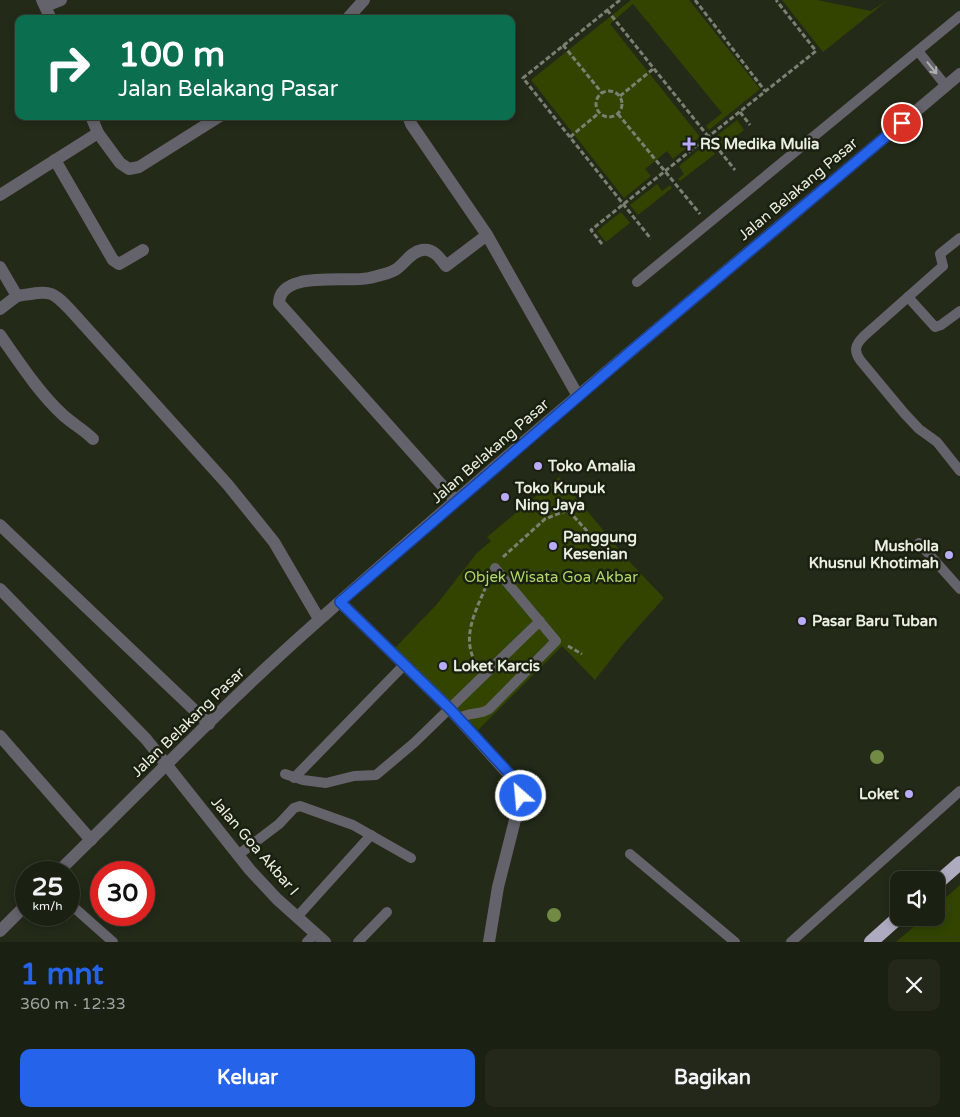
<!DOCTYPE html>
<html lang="id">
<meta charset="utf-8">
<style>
:root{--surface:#1a2012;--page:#23281b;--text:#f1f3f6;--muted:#9fa39f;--line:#383e32;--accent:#2563eb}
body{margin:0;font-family:"Varela Round",sans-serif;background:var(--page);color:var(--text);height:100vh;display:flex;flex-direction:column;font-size:19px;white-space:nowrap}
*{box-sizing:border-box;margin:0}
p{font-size:16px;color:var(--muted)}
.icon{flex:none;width:28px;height:28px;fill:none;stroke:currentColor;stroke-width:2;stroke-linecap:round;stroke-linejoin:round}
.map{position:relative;height:942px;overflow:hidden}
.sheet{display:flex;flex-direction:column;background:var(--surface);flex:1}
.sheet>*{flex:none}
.guide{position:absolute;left:15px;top:15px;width:500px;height:105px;border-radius:10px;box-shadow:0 2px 8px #0003,0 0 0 1px var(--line);background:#0b6e4f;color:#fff;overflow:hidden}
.fabs{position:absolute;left:890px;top:871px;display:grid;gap:10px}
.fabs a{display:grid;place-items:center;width:55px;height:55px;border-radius:10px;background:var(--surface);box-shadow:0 2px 8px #0003,0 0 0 1px var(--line);font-size:25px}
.speed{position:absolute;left:15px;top:861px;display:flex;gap:10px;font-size:25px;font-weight:700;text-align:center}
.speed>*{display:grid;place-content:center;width:65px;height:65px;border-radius:50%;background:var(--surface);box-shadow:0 2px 8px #0003,0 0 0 1px var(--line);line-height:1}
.speed small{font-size:12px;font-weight:400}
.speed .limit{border:8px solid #d22;background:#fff;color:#111}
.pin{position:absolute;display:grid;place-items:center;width:42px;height:42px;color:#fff;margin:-21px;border:2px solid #fff;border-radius:50%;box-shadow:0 1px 5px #0007}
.me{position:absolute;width:55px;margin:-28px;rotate:333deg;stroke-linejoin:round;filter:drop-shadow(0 0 4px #0008)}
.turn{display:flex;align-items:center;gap:18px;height:105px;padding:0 20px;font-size:22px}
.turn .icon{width:65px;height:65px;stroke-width:2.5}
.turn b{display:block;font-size:35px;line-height:42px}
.round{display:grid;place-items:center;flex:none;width:52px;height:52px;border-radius:10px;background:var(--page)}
.overview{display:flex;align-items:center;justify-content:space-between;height:85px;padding:0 20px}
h1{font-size:30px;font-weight:700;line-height:38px;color:var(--accent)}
.action{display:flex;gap:10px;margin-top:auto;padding:10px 20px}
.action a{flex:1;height:58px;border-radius:10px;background:var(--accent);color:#fff;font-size:20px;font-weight:700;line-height:58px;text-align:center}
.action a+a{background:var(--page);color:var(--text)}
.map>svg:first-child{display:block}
.green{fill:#324400}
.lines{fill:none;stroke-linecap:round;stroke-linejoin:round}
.path{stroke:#7b8172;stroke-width:3;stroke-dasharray:5 2.5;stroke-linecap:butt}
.service{stroke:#64636c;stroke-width:10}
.minor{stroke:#64636c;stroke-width:12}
.tertiary{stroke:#64636c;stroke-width:12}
.trunk{stroke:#aeaac0;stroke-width:14}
.tree{fill:#728a43}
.oneway{stroke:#aeb0ad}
.route-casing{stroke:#184099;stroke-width:12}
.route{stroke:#2563eb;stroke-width:9}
.poi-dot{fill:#b9abf7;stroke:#1a200f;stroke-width:2}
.labels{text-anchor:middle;stroke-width:5;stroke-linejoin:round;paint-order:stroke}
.poi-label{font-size:15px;font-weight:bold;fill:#eaefe3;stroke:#1a200f;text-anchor:start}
.street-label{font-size:15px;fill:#eaefe3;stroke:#1a200f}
.park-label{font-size:15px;fill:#b2d866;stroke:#1a200f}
</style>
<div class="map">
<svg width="960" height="942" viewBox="0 0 960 942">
<rect width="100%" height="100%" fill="#232a18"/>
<!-- green -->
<g class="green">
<polygon points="631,0 689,0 760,89 709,130 706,126 722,113 633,4 610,24 700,137 673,159 667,151 645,169 651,176 624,198 531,80"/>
<polygon points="782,0 817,0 871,11 888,0 823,52"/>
<polygon points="737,120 744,130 723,147 715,137"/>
<polygon points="706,144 715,154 680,181 678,179 684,174 679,166"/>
<polygon points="657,184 662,191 670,185 672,188 638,215 630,205"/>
<polygon points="621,212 630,223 606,242 597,231"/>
<polygon points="559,477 628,560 664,598 623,644 595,680 562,646 478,730 395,648 437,604 476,554 491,541 487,537"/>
<polygon points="960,885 960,942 896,942 924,918 936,918 936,906"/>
</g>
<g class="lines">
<!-- path -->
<g class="path">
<polyline points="620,0 523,78 651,239"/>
<polyline points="695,0 765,91"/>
<polyline points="607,10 735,170"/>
<polyline points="563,45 602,93"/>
<circle cx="609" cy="104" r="13"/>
<polyline points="620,96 653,69"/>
<polyline points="740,112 750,125"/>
<polyline points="618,114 700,214"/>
<polyline points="570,137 599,113"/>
<polyline points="602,244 591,230 816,51 776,0"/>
<polyline points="503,557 545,519 568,510 614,561"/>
<polyline points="568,646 582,654"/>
<path d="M476,663C460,637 477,608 488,582"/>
</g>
<!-- service -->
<g class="service">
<polyline points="918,51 946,86"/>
<path d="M960,238L940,254L943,266L864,336C856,344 853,350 860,360L904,413L919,429L937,442L960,471"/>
<polyline points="637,282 960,16"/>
<polyline points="908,297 935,327 941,325 960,311"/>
<polyline points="919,543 960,589"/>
<path d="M459,719C468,711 479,716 489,709L556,641L495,568"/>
<polyline points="285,774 303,780 326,783 354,776 376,775 414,743 540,621"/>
<polyline points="294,778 404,665"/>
<polyline points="630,854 735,942"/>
<polyline points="238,855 279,824 294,808 300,806 353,825 411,858"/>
<polyline points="69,903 113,942"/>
<polyline points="297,917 371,835"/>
<polyline points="307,942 315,934"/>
<polyline points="358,942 387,912"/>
<polyline points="791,942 960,791"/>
</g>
<!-- minor -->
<g class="minor">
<polyline points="42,0 51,19"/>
<polyline points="46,6 61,0"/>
<polyline points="347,19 364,0"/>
<polyline points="408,116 411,124 487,235 578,396"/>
<polyline points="98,133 120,163 129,169 139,167 220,116"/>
<polyline points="55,160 113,260 119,264 143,250"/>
<polyline points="0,195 98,133 91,116"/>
<path d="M0,267L17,296C51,291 50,288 74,314L228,485L274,542L319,619"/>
<polyline points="0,309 17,296"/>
<path d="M0,335C19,362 39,393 63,415C73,424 84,430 93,439"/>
<path d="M456,501L279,303C280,270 345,283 369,278C377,276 388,274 395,270C405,264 410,252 422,250C433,248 440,258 446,266L487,235"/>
<polyline points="0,525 209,724"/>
<polyline points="0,589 146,739 250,870 277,899 325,942"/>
<polyline points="340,602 450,709 521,788 517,812 498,887 489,942"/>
<polyline points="0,736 91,840"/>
</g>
<!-- tertiary -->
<g class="tertiary">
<path d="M58,872C144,788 228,700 319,620C529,434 746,255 960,74"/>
<polyline points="0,931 26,905"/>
</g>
<!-- trunk -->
<g class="trunk">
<polyline points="936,884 960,863"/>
<polyline points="871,942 899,917"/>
</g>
</g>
<!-- trees -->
<g class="tree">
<circle cx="877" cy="757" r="7"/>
<circle cx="554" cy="915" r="7"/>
</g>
<!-- one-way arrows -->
<defs><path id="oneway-shaft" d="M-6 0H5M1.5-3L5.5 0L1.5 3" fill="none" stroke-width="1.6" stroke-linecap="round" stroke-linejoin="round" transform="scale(1.25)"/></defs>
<use class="oneway" href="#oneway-shaft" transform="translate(932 68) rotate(51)"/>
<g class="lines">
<!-- route casing -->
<g class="route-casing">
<polyline id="route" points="521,796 519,784 450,709 340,602 637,346 902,123"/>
</g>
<!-- route -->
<use href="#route" class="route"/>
</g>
<!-- markers -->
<g class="poi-dot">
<path d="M686.5 136.5h5v5h5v5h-5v5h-5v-5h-5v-5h5z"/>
<circle cx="538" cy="466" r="5"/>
<circle cx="505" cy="497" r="5"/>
<circle cx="553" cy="546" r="5"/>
<circle cx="949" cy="555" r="5"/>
<circle cx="802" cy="621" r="5"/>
<circle cx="443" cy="666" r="5"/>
<circle cx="909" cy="794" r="5"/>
</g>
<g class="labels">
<!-- poi labels -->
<g class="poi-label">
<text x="700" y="149">RS Medika Mulia</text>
<text x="548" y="471">Toko Amalia</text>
<text x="515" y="493">Toko Krupuk<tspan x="515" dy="17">Ning Jaya</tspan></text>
<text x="563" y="542">Panggung<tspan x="563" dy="17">Kesenian</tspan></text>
<text x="939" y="551" text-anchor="end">Musholla<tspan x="939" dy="17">Khusnul Khotimah</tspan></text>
<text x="812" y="626">Pasar Baru Tuban</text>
<text x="453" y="671">Loket Karcis</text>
<text x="899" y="799" text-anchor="end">Loket</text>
</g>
<!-- street labels -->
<g class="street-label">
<text transform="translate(798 189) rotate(-40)" y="5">Jalan Belakang Pasar</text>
<text transform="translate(490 451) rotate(-41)" y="5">Jalan Belakang Pasar</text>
<text transform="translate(188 722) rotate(-44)" y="5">Jalan Belakang Pasar</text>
<text transform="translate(255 846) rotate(49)" y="5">Jalan Goa Akbar I</text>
</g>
<!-- park labels -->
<g class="park-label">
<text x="551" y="582">Objek Wisata Goa Akbar</text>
</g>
</g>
</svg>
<div class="fabs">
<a><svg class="icon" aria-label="sound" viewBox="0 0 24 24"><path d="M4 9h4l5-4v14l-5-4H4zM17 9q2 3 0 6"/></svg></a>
</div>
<div class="speed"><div>25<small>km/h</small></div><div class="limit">30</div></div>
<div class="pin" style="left:902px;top:123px;background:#d93025"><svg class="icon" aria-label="arrive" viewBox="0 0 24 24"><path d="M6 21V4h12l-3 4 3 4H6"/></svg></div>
<svg class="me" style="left:521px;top:796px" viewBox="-20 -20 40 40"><circle r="17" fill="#2563eb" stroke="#fff" stroke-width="3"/><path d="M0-11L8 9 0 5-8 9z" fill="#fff"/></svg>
<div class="guide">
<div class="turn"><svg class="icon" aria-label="right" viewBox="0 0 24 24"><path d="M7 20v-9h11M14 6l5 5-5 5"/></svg><div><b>100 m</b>Jalan Belakang Pasar</div></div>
</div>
</div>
<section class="sheet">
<div class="overview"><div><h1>1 mnt</h1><p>360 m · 12:33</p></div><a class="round"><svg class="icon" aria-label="close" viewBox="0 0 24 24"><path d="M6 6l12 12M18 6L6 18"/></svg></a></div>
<div class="action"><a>Keluar</a><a>Bagikan</a></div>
</section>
